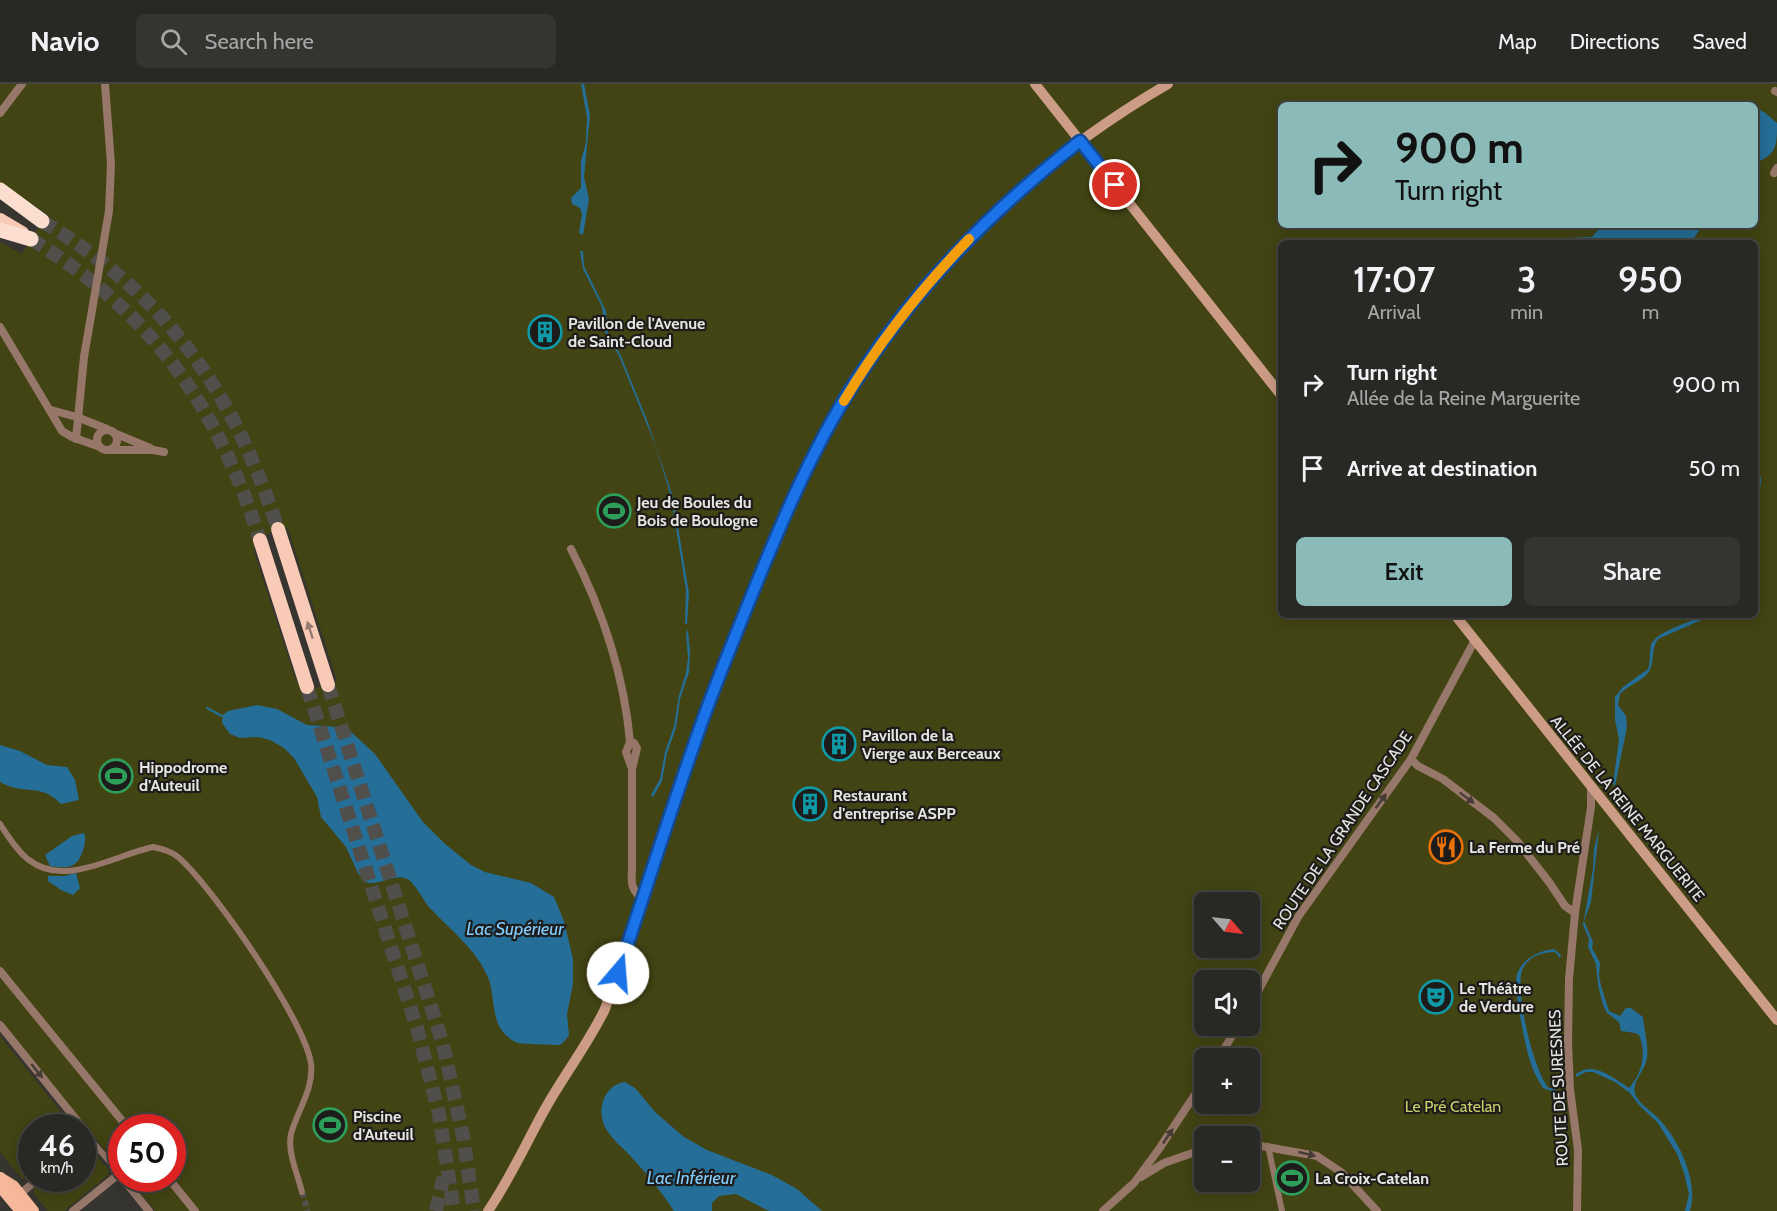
<!DOCTYPE html>
<meta charset="utf-8">
<style>
:root{--surface:#282824;--page:#343431;--text:#f1f3f6;--muted:#a5a6a6;--line:#444441;--accent:#8bbbb9}
body{margin:0;font-family:Cabin,sans-serif;background:var(--page);color:var(--text);height:100vh;display:flex;flex-direction:column;font-size:22px;white-space:nowrap}
*{box-sizing:border-box;margin:0}
p{font-size:20px;color:var(--muted)}
.icon{flex:none;width:33px;height:33px;fill:none;stroke:currentColor;stroke-width:2;stroke-linecap:round;stroke-linejoin:round}
.map{position:relative;flex:1;overflow:hidden}
.panel{position:absolute;left:1278px;top:156px;width:480px;height:378px;display:flex;flex-direction:column;background:var(--surface);border-radius:9px;box-shadow:0 3px 15px #0003,0 0 0 2px var(--line)}
.panel>*{flex:none}
.top-card{position:absolute;left:1278px;top:18px;width:480px;height:126px;border-radius:9px;box-shadow:0 3px 15px #0003,0 0 0 2px var(--line);background:#8bbbb9;color:#111;overflow:hidden}
.needle{width:39px;rotate:118deg}
.tools{position:absolute;left:1194px;top:808px;display:grid;gap:12px}
.tools a{display:grid;place-items:center;width:66px;height:66px;border-radius:9px;background:var(--surface);box-shadow:0 3px 15px #0003,0 0 0 2px var(--line);font-size:30px}
.speed{position:absolute;left:18px;top:1030px;display:flex;gap:12px;font-size:30px;font-weight:700;text-align:center}
.speed>*{display:grid;place-content:center;width:78px;height:78px;border-radius:50%;background:var(--surface);box-shadow:0 3px 15px #0003,0 0 0 2px var(--line);line-height:1}
.speed small{font-size:15px;font-weight:400}
.speed .limit{border:9px solid #d22;background:#fff;color:#111}
.pin{position:absolute;display:grid;place-items:center;width:51px;height:51px;color:#fff;margin:-26px;border:3px solid #fff;border-radius:50%;box-shadow:0 2px 6px #0007}
.me{position:absolute;width:66px;margin:-33px;rotate:18deg;stroke-linejoin:round;filter:drop-shadow(0 0 4px #0008)}
.turn{display:flex;align-items:center;gap:21px;height:126px;padding:0 18px;font-size:27px}
.turn .icon{width:78px;height:78px;stroke-width:2.5}
.turn b{display:block;font-size:42px;line-height:51px}
.eta{display:flex;justify-content:space-evenly;align-items:center;height:102px;text-align:center}
.eta b{font-size:36px;font-weight:600;line-height:42px}
.primary-button{display:flex;gap:12px;margin-top:auto;padding:12px 18px}
.primary-button a{flex:1;height:69px;border-radius:9px;background:var(--accent);color:#111;font-size:24px;font-weight:600;line-height:69px;text-align:center}
.primary-button a+a{background:var(--page);color:var(--text)}
ul{padding:0;list-style:none}
li{display:flex;align-items:center;gap:18px;height:84px;padding:0 18px}
li div{flex:1}
li b{display:block;font-size:22px}
li em{font-style:normal}
header{display:flex;align-items:center;gap:36px;box-sizing:border-box;height:84px;padding:0 30px;background:var(--surface);border-bottom:2px solid var(--line)}
header strong{font-size:28px}
nav{display:flex;gap:33px;margin-inline-start:auto;font-size:21px}
.search{width:420px;height:54px;background:var(--page);display:flex;align-items:center;gap:15px;box-sizing:border-box;padding:0 21px;border-radius:9px;color:var(--muted);font-size:22px}
.map>svg:first-child{display:block}
.green{fill:#434413;fill-rule:evenodd}
.water{fill:#256e98}
.lines{fill:none;stroke-linecap:round;stroke-linejoin:round}
.stream{stroke:#256e98;stroke-width:2}
.pedestrian-tunnel{stroke:#504f4b;stroke-width:6;stroke-dasharray:6 3;stroke-linecap:butt}
.trunk-tunnel{stroke:#504f4b;stroke-width:14;stroke-dasharray:14 7;stroke-linecap:butt}
.pedestrian{stroke:#967769;stroke-width:6}
.minor{stroke:#967769;stroke-width:8}
.secondary{stroke:#cc9c86;stroke-width:10}
.primary{stroke:#f6b89b;stroke-width:12}
.trunk{stroke:#f9cbb6;stroke-width:14}
.motorway{stroke:#fcded0;stroke-width:15}
.oneway{fill:#967c70}
.oneway2{fill:#473c36}
.route-casing{stroke:#114b97;stroke-width:15}
.route{stroke:#1a73e8;stroke-width:10}
.slow{stroke:#f59e0b;stroke-width:10}
.labels{text-anchor:middle;stroke-width:4.5;stroke-linejoin:round;paint-order:stroke}
.poi-label{font-size:16px;font-weight:bold;fill:#e5e5e2;stroke:#1d1c1a;text-anchor:start}
.street-label{font-size:16px;fill:#e5e5e2;stroke:#1d1c1a}
.park-label{font-size:16px;fill:#cdd069;stroke:#1d1c1a}
.water-label{font-size:18px;font-style:italic;fill:#82cdfe;stroke:#1d1c1a}
</style>
<header>
<strong>Navio</strong>
<div class="search"><svg class="icon" aria-label="search" viewBox="0 0 24 24"><circle cx="10" cy="10" r="6"/><path d="M15 15l6 6"/></svg>Search here</div>
<nav><a>Map</a><a>Directions</a><a>Saved</a></nav>
</header>
<div class="map">
<svg width="1777" height="1127" viewBox="0 0 1777 1127">
<rect width="100%" height="100%" fill="#363530"/>
<!-- green -->
<g class="green">
<path d="M0,0H1777V1127H155L129,1095H172V1044H122L121,1086L0,936V158L22,170L47,130L0,101ZM1281,21H1755V141H1281ZM1281,159H1755V531H1281ZM280,443L288,445L289,448L336,593V598C327,605 304,606 296,597L255,471L254,463L259,456ZM1204,819H1250V864H1204ZM1204,897H1250V942H1204ZM1204,975H1250V1020H1204ZM1204,1053H1250V1098H1204Z"/>
<polygon points="0,952 74,1044 32,1044 31,1093 28,1096 22,1095 0,1068"/>
<polygon points="86,1064 90,1064 109,1086 108,1091 64,1127 48,1127 34,1110 34,1105 47,1095 82,1095 83,1066"/>
</g>
<!-- water -->
<g class="water">
<polygon points="581,0 584,0 590,31 584,93 589,115 583,151 579,149 582,130 580,124 572,120 571,114 581,104 581,77 586,58 587,33"/>
<path d="M1756,24L1764,28L1777,39C1777,62 1777,70 1755,79Z"/>
<polygon points="1602,141 1683,141 1686,145 1696,141 1705,141 1698,148 1691,159 1554,159 1565,154 1592,153"/>
<polygon points="580,167 583,167 584,182 606,227 608,249 621,272 647,336 673,413 689,509 687,540 685,540 686,506 671,413 656,363 619,272 605,248 602,223 583,185"/>
<path d="M1706,531H1713L1658,555C1650,566 1656,578 1648,589C1641,598 1628,601 1620,610L1618,621L1626,632L1627,643L1615,702L1613,700L1619,655L1615,636V613L1623,603L1648,585C1651,577 1649,569 1651,561C1656,547 1693,537 1706,531Z"/>
<polygon points="688,546 690,568 689,588 680,615 676,644 667,669 662,697 653,713 651,711 660,695 665,668 674,642 679,611 686,589 688,574 686,549"/>
<path d="M257,621L277,625L307,641L339,643L350,647L375,670L423,738L444,759L471,781L485,788L531,799L554,813L564,837L573,875V900L567,930L569,951C566,955 564,959 559,961C557,961 521,960 518,959C515,958 510,955 507,952C491,939 495,913 489,896C478,866 449,845 428,822C422,814 417,803 409,796C396,787 379,803 365,798L358,789L346,763L321,733L317,713L294,674L284,664L270,656L258,653L240,654L230,650L222,639L223,631L228,627Z"/>
<path d="M0,661L20,667L47,681L67,683L75,696L79,716L61,720C40,698 24,712 0,698Z"/>
<path d="M1599,746L1591,818L1584,837L1593,858L1592,864L1600,879L1599,891L1601,902L1609,927L1620,932L1626,924H1631L1643,933C1644,945 1650,966 1646,978C1643,988 1630,1001 1636,1012C1641,1021 1652,1028 1659,1035C1679,1056 1699,1098 1690,1127H1685L1689,1110L1684,1089L1677,1070L1658,1039L1639,1021L1630,1009L1615,998L1593,988H1586L1576,993V990C1580,988 1584,985 1589,985C1601,984 1619,997 1629,1004C1642,990 1647,969 1639,951L1635,949L1621,947L1619,938L1607,929L1603,921L1598,901L1596,880L1588,863L1589,855L1583,841L1593,785L1594,765Z"/>
<path d="M84,749C86,754 85,758 84,763C78,784 70,785 50,782L45,771L72,752Z"/>
<polygon points="76,789 80,804 73,811 61,806 48,797 48,792 64,792"/>
<path d="M1554,865L1561,871L1560,874L1555,868C1542,868 1530,872 1523,884C1513,902 1534,989 1549,1004L1556,1005L1554,1008L1543,1004C1537,995 1532,985 1529,974C1525,959 1513,904 1517,890C1523,874 1539,867 1554,865Z"/>
<path d="M625,998L635,1004L656,1029L684,1053L707,1066L772,1091L797,1105L822,1127H769L736,1110L719,1112L712,1119V1127H674C662,1109 649,1092 634,1076C625,1065 610,1055 604,1041C597,1023 605,1001 625,998Z"/>
</g>
<g class="lines">
<!-- stream -->
<g class="stream">
<polyline points="1755,273 1758,287 1755,294"/>
<path d="M1755,382C1762,392 1761,404 1755,414"/>
<polyline points="207,624 222,632"/>
</g>
<!-- pedestrian-tunnel -->
<polyline class="pedestrian-tunnel" points="302,1108 308,1127"/>
<!-- trunk-tunnel -->
<g class="trunk-tunnel">
<path d="M42,137C168,213 233,307 278,445"/>
<path d="M31,155C153,230 217,321 260,456"/>
<polyline points="328,601 443,960 463,1052 474,1127"/>
<polyline points="307,603 417,944 439,1030 454,1127"/>
<polyline points="436,1127 444,1091"/>
</g>
<!-- pedestrian -->
<g class="pedestrian">
<path d="M0,740C8,752 17,767 29,776C65,804 115,771 153,763C162,765 171,767 178,773C212,802 306,938 311,980C314,1005 297,1027 291,1050C287,1068 298,1091 302,1108"/>
<polyline points="89,1054 117,1086 119,1092"/>
<polyline points="1268,1062 1282,1127"/>
</g>
<!-- minor -->
<g class="minor">
<polyline points="1775,7 1777,8"/>
<polyline points="0,29 22,0"/>
<polyline points="1774,89 1777,84"/>
<polyline points="0,243 62,347 72,353 100,363"/>
<polyline points="51,326 77,333 107,345"/>
<circle cx="107" cy="356" r="10"/>
<polyline points="114,349 150,364"/>
<polyline points="76,355 84,273 109,127 111,80 105,0"/>
<polyline points="110,366 153,366 164,368"/>
<path d="M571,465C602,525 624,590 630,658"/>
<polyline points="1411,675 1418,682 1443,695 1494,734 1517,757 1549,798 1565,822 1575,829"/>
<path d="M632,685L626,668L630,658L634,659L637,664L632,685V786C631,799 631,805 642,815"/>
<polyline points="0,887 128,1044"/>
<polyline points="1250,922 1298,833 1411,675 1475,556"/>
<polyline points="0,941 87,1049 89,1054 82,1059"/>
<polyline points="1218,975 1238,942"/>
<polyline points="1250,1060 1317,1072 1341,1088 1377,1127"/>
<polyline points="1141,1093 1164,1079 1204,1065"/>
<polyline points="123,1095 149,1127"/>
<polyline points="169,1095 195,1127"/>
<polyline points="20,1110 38,1095"/>
<polyline points="73,1127 114,1094 119,1092 122,1094"/>
<polyline points="1103,1127 1134,1099 1159,1065 1204,997"/>
<polyline points="1577,1127 1578,1066 1570,1005 1568,958 1569,895 1575,829 1591,723 1591,702"/>
</g>
<!-- secondary -->
<g class="secondary">
<polyline points="1035,0 1281,311"/>
<polyline points="1455,531 1777,936"/>
<path d="M488,1127C510,1095 526,1059 545,1025C564,991 588,960 605,925C637,837 664,748 694,660C710,612 729,565 748,519C781,439 816,361 861,288C935,170 1049,69 1168,0"/>
</g>
<!-- primary -->
<g class="primary">
<polyline points="0,1094 13,1102 33,1127"/>
<polyline points="0,1094 5,1108 21,1127"/>
</g>
<!-- trunk -->
<g class="trunk">
<polyline points="0,136 22,149"/>
<polyline points="278,445 328,601"/>
<polyline points="260,456 307,603"/>
</g>
<!-- motorway -->
<g class="motorway">
<polyline points="0,106 42,137"/>
<polyline points="0,146 31,155"/>
</g>
</g>
<!-- one-way arrows -->
<defs><path id="oneway-solid" d="M-6-.8H1V-3.2L6.5 0L1 3.2V.8H-6Z" transform="scale(1.5)"/></defs>
<use class="oneway" href="#oneway-solid" transform="translate(310 546) rotate(-108)"/>
<g class="oneway2">
<use href="#oneway-solid" transform="translate(1467 714) rotate(37)"/>
<use href="#oneway-solid" transform="translate(1381 717) rotate(-54)"/>
<use href="#oneway-solid" transform="translate(37 987) rotate(51)"/>
<use href="#oneway-solid" transform="translate(1168 1052) rotate(-56)"/>
<use href="#oneway-solid" transform="translate(1307 1070) rotate(13)"/>
</g>
<g class="lines">
<!-- route casing -->
<g class="route-casing">
<path id="route" d="M618,889C644,812 668,734 695,658C712,607 733,558 753,508C784,432 817,354 863,286C921,197 997,122 1080,57L1115,101"/>
</g>
<!-- route -->
<use href="#route" class="route"/>
<!-- slow -->
<path class="slow" d="M844,317C879,258 922,204 969,155"/>
</g>
<!-- icons -->
<defs>
<g id="building-ring" transform="scale(1.725)"><circle r="9.5" fill="#1d1c1a" stroke="#0f9aa8" stroke-width="1.5"/><path d="M-4-6H4V6H1V3H-1V6H-4ZM-2.5-4.3h1.7v1.8h-1.7ZM.8-4.3h1.7v1.8H.8ZM-2.5-1h1.7V.8h-1.7ZM.8-1h1.7V.8H.8Z" fill="#0f9aa8"/></g>
<g id="stadium-ring" transform="scale(1.725)"><circle r="9.5" fill="#1d1c1a" stroke="#2e9e5b" stroke-width="1.5"/><path d="M0-5a6.5 5 0 1 0 0 10a6.5 5 0 1 0 0-10ZM-3.5-1.8h7v3.6h-7Z" fill="#2e9e5b"/></g>
<g id="restaurant-ring" transform="scale(1.725)"><circle r="9.5" fill="#1d1c1a" stroke="#e8710a" stroke-width="1.5"/><path d="M-5-6h1v4h1v-4h1v4h1v-4h1v5L-1.5 .5V6h-2V.5L-5-1ZM5-6V6H3V1.5H1.5Q1.5-4 5-6Z" fill="#e8710a"/></g>
<g id="theatre-ring" transform="scale(1.725)"><circle r="9.5" fill="#1d1c1a" stroke="#0f9aa8" stroke-width="1.5"/><path d="M-5-5.5Q0-4 5-5.5V0Q5 5 0 6Q-5 5-5 0ZM-3.3-2.5H-1v1.5H-3.3ZM1-2.5H3.3v1.5H1ZM-2.8 1Q0 5.5 2.8 1Z" fill="#0f9aa8"/></g>
</defs>
<g fill-rule="evenodd">
<use href="#building-ring" x="545" y="248"/>
<use href="#stadium-ring" x="614" y="427"/>
<use href="#building-ring" x="839" y="660"/>
<use href="#stadium-ring" x="116" y="692"/>
<use href="#building-ring" x="810" y="720"/>
<use href="#restaurant-ring" x="1446" y="763"/>
<use href="#theatre-ring" x="1436" y="913"/>
<use href="#stadium-ring" x="330" y="1041"/>
<use href="#stadium-ring" x="1292" y="1094"/>
</g>
<g class="labels">
<!-- poi labels -->
<g class="poi-label">
<text x="568" y="245">Pavillon de l'Avenue<tspan x="568" dy="18">de Saint-Cloud</tspan></text>
<text x="637" y="424">Jeu de Boules du<tspan x="637" dy="18">Bois de Boulogne</tspan></text>
<text x="862" y="657">Pavillon de la<tspan x="862" dy="18">Vierge aux Berceaux</tspan></text>
<text x="139" y="689">Hippodrome<tspan x="139" dy="18">d'Auteuil</tspan></text>
<text x="833" y="717">Restaurant<tspan x="833" dy="18">d'entreprise ASPP</tspan></text>
<text x="1469" y="769">La Ferme du Pré</text>
<text x="1459" y="910">Le Théâtre<tspan x="1459" dy="18">de Verdure</tspan></text>
<text x="353" y="1038">Piscine<tspan x="353" dy="18">d'Auteuil</tspan></text>
<text x="1315" y="1100">La Croix-Catelan</text>
</g>
<!-- street labels -->
<g class="street-label">
<text transform="translate(1628 724) rotate(51)" y="6">ALLÉE DE LA REINE MARGUERITE</text>
<text transform="translate(1342 746) rotate(-56)" y="6">ROUTE DE LA GRANDE CASCADE</text>
<text transform="translate(1558 1004) rotate(-93)" y="6">ROUTE DE SURESNES</text>
</g>
<!-- park labels -->
<g class="park-label">
<text x="1453" y="1028">Le Pré Catelan</text>
</g>
<!-- water labels -->
<g class="water-label">
<text x="515" y="851">Lac Supérieur</text>
<text x="691" y="1100">Lac Inférieur</text>
</g>
</g>
</svg>
<div class="tools">
<a><svg class="needle" viewBox="-14 -14 28 28"><path d="M0-13l5 13h-10z" fill="#e53935"/><path d="M0 13l5-13h-10z" fill="#a5a6a6"/></svg></a>
<a><svg class="icon" aria-label="sound" viewBox="0 0 24 24"><path d="M4 9h4l5-4v14l-5-4H4zM17 9q2 3 0 6"/></svg></a>
<a>+</a>
<a>−</a>
</div>
<div class="speed"><div>46<small>km/h</small></div><div class="limit">50</div></div>
<div class="pin" style="left:1115px;top:101px;background:#d93025"><svg class="icon" aria-label="arrive" viewBox="0 0 24 24"><path d="M6 21V4h12l-3 4 3 4H6"/></svg></div>
<svg class="me" style="left:618px;top:889px" viewBox="-20 -20 40 40"><circle r="19" fill="#fff"/><path d="M0-13L10 11 0 6-10 11z" fill="#1a73e8"/></svg>
<div class="top-card">
<div class="turn"><svg class="icon" aria-label="right" viewBox="0 0 24 24"><path d="M7 20v-9h11M14 6l5 5-5 5"/></svg><div><b>900 m</b>Turn right</div></div>
</div>
<section class="panel">
<div class="eta">
<div><b>17:07</b><p>Arrival</p></div>
<div><b>3</b><p>min</p></div>
<div><b>950</b><p>m</p></div>
</div>
<ul>
<li><svg class="icon" aria-label="right" viewBox="0 0 24 24"><path d="M7 20v-9h11M14 6l5 5-5 5"/></svg><div><b>Turn right</b><p>Allée de la Reine Marguerite</p></div><em>900 m</em></li>
<li><svg class="icon" aria-label="arrive" viewBox="0 0 24 24"><path d="M6 21V4h12l-3 4 3 4H6"/></svg><div><b>Arrive at destination</b></div><em>50 m</em></li>
</ul>
<div class="primary-button"><a>Exit</a><a>Share</a></div>
</section>
</div>
